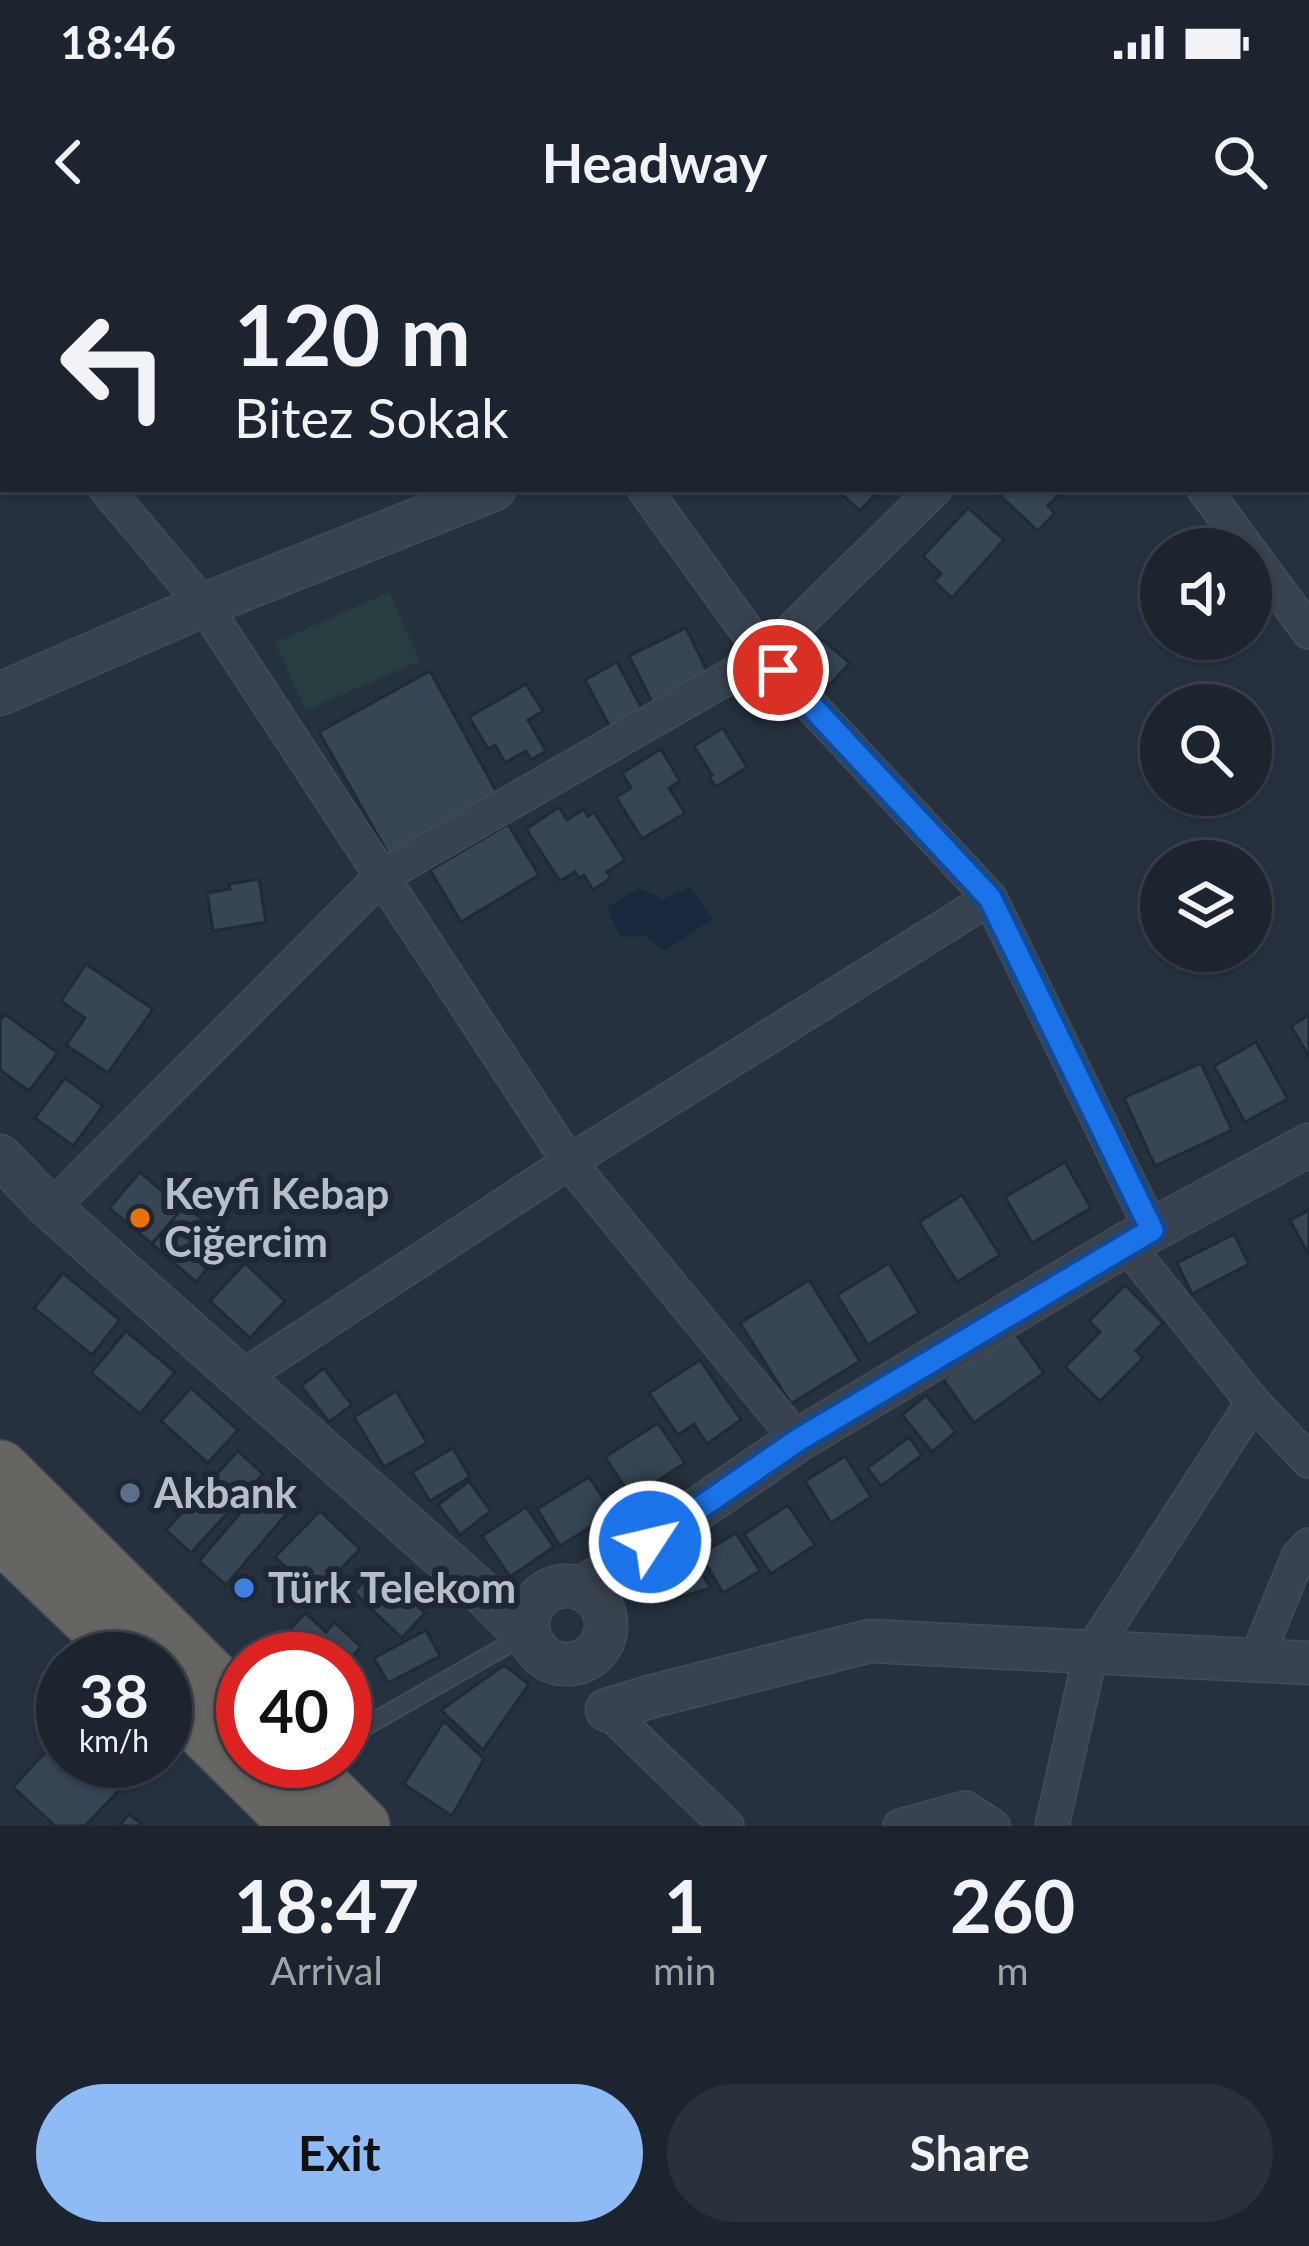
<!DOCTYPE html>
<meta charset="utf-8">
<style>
:root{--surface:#1c252f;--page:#29313b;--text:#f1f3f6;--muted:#a0a5aa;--line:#3a424b;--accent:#8ebaf6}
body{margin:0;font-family:Lato,sans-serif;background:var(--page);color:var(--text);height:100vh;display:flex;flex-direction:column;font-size:45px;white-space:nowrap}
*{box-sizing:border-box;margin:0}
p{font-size:39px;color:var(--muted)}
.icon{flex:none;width:66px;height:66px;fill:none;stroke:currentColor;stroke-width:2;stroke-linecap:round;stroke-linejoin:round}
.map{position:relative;height:1586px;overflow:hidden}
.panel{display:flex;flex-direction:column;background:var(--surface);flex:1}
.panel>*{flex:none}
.guide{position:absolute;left:0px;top:0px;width:1311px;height:252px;box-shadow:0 3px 9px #0004,0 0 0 3px var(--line);background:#1c252f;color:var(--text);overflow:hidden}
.buttons{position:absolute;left:1140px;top:288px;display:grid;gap:24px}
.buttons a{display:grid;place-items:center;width:132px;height:132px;border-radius:50%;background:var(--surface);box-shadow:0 3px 9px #0004,0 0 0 3px var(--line);font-size:60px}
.speed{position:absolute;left:36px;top:1392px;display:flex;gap:24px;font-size:60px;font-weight:700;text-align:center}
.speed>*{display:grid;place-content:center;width:156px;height:156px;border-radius:50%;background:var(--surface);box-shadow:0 3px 9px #0004,0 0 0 3px var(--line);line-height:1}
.speed small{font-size:30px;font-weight:400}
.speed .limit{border:18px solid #d22;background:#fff;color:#111}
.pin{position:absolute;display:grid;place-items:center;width:102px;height:102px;color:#fff;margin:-51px;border:6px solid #fff;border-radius:50%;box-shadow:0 3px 12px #0007}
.me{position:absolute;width:132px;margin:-66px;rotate:55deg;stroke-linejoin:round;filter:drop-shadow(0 0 9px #0008)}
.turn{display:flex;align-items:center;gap:42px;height:252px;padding:0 36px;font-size:54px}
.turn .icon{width:156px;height:156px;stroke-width:2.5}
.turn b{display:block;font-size:84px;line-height:102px}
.eta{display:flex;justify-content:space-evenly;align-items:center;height:204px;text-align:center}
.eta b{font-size:72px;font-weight:700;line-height:84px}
.button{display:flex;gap:24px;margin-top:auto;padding:24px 36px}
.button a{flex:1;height:138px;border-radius:72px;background:var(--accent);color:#111;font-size:48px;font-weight:700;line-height:138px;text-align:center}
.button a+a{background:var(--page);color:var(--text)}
.status{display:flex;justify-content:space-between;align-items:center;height:84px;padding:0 60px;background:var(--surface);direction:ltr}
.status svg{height:33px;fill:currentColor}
header{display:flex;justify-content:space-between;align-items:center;height:156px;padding:0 36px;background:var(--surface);font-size:54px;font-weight:700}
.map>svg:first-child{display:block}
.green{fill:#273e40}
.water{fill:#18293d}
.building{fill:#374555;stroke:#202a36;stroke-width:3}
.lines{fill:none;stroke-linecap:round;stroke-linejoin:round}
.service-casing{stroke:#434c58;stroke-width:20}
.minor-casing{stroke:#434c58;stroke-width:36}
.tertiary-casing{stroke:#434c58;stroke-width:45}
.trunk-casing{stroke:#444e5a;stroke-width:60}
.service{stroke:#39434f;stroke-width:16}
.minor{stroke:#39434f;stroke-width:33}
.tertiary{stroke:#39434f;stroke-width:42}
.trunk{stroke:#666562;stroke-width:57}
.route-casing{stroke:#114b97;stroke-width:30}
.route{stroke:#1a73e8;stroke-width:21}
.food-dot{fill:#e8710a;stroke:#1e2834;stroke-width:4.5}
.service-dot{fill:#5c6f8a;stroke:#1e2834;stroke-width:4.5}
.shop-dot{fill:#3f7fe0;stroke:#1e2834;stroke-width:4.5}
.labels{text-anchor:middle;stroke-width:12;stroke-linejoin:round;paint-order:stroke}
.poi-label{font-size:42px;font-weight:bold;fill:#b6beca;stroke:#1e2834;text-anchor:start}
</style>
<div class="status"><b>18:46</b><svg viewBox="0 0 49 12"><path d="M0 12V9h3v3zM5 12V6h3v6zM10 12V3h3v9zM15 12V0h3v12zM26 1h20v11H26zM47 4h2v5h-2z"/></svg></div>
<header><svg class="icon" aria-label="back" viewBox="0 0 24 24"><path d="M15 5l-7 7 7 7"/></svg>Headway<svg class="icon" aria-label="search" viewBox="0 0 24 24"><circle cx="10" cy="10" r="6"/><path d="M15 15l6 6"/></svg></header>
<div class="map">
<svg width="1309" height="1586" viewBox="0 0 1309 1586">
<rect width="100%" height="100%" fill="#25313f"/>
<!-- green -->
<polygon class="green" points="389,352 420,421 306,470 275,403"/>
<!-- water -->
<polygon class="water" points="690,647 713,679 665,711 645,696 620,697 607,667 639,648 663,659"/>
<!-- building -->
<g class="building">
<polygon points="550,0 548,3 498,3 495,1"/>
<polygon points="836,249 880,249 860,271"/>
<polygon points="993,249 1064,249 1048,266 1055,273 1038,291"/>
<polygon points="968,268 1004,300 952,358 934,341 941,334 923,316"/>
<polygon points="686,388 710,437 653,464 629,416"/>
<polygon points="823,400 850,423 823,452 797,429"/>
<polygon points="617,422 646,476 613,493 585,440"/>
<polygon points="430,431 499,556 389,616 319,492"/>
<polygon points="526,444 543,471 528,480 546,511 531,520 526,511 505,523 495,505 488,509 469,477"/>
<polygon points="723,488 747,527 716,547 709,537 712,535 694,506"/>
<polygon points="661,509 680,541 669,548 685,573 642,599 616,557 631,548 622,533"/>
<polygon points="559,567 567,580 584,569 588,576 594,572 625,620 607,632 611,638 593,650 584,635 579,638 575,632 560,641 526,589"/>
<polygon points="508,584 539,635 461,682 430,630"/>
<polygon points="259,639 266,682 213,691 207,653 230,649 229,644"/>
<polygon points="86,724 153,769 108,833 66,805 85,778 61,761"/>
<polygon points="5,774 58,813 29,851 0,830 0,780"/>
<polygon points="1309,775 1309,817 1291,786"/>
<polygon points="1256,802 1288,859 1245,882 1214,826"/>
<polygon points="1201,823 1232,890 1155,926 1124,858"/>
<polygon points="65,838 103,866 73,906 35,878"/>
<polygon points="1065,922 1091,968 1032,1003 1005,957"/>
<polygon points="140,932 183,969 152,1004 109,968"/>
<polygon points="962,955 1000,1015 957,1042 919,982"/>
<polygon points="185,965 229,1002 196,1042 152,1004"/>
<polygon points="1309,970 1309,1013 1308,1014 1290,980"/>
<polygon points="1234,994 1249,1024 1192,1054 1177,1023"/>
<polygon points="245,1023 285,1061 250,1098 210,1061"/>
<polygon points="889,1023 919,1073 868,1105 837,1055"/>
<polygon points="63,1033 120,1080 92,1115 34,1068"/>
<polygon points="809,1040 860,1121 791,1164 740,1083"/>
<polygon points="1125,1045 1163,1083 1136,1111 1143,1118 1100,1161 1065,1127 1100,1092 1089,1081"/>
<polygon points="1013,1090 1044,1133 974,1183 943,1139"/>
<polygon points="126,1091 175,1132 140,1174 91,1133"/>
<polygon points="700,1120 741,1180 707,1204 694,1184 678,1195 649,1153"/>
<polygon points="324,1128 352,1165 329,1182 301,1146"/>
<polygon points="191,1148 238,1190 208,1223 161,1181"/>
<polygon points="396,1151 427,1203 384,1227 354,1177"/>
<polygon points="926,1155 956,1192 932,1212 902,1175"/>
<polygon points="658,1183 685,1223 632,1258 605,1217"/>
<polygon points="909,1197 922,1215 881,1246 867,1228"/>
<polygon points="453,1208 470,1237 430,1261 412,1232"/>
<polygon points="238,1211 263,1234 191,1313 166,1290"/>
<polygon points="845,1216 871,1257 831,1283 805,1241"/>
<polygon points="589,1237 613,1273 560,1306 537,1269"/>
<polygon points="469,1241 491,1271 460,1295 438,1265"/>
<polygon points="267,1242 294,1265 226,1345 199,1321"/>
<polygon points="788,1265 815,1305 771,1334 744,1294"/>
<polygon points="526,1267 554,1307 510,1337 482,1296"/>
<polygon points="320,1271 360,1309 315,1355 275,1317"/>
<polygon points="736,1293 760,1331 723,1353 700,1314"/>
<polygon points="377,1328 425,1373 402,1398 354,1352"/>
<polygon points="699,1330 711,1348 671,1360 665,1342"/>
<polygon points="305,1373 326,1392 334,1382 361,1407 345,1424 345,1419 284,1419 272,1409"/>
<polygon points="426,1390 440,1416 388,1443 374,1418"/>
<polygon points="504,1425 529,1444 483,1510 441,1470"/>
<polygon points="444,1481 484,1519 452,1576 404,1544"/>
<polygon points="63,1493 63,1521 94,1521 122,1547 85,1586 55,1586 13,1547"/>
<polygon points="129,1574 144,1586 119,1586"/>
</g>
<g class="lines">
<!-- service casing -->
<g class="service-casing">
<polyline id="service" points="349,1496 504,1407 523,1393"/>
</g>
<!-- minor casing -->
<g class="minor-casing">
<g id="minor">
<polyline points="433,0 436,3"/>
<polyline points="1191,3 1195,0"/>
<polyline points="0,125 3,128"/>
<polyline points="106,249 204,365 569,922 798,1200"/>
<polyline points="644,249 765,416 990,658 1152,990"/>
<polyline points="1204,249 1248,309"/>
<polyline points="1251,313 1309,392"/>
<polyline points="48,966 64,955 381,637 765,416 935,249"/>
<polyline points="1126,1004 1253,1162 1309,1221"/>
<polyline points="239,1136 259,1126 569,922 990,658"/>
<polyline points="1256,1420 1298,1317 1309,1305"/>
<polyline points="607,1470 727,1586"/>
<polyline points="900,1586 965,1568 993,1586"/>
<polyline points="1052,1586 1091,1412 1253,1162"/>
</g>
</g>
<!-- tertiary casing -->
<g class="tertiary-casing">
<g id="tertiary">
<polyline points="812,3 813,0"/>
<polyline points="0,454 204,365 494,249"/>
<polyline points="0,916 48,966 487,1357 529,1399"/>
<circle cx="567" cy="1385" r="39"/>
<polyline points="582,1349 798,1200 1126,1004 1309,905"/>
<polyline points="607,1470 653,1456 870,1401 1309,1423"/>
</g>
</g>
<!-- trunk casing -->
<g class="trunk-casing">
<g id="trunk">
<polyline points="0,1229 243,1470"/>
<polyline points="0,1292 133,1419"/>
<polyline points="165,1451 301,1586"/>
<polyline points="295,1521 361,1586"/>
</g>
</g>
<!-- service -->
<use href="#service" class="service"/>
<!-- minor -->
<use href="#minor" class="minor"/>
<!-- tertiary -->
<use href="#tertiary" class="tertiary"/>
<!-- trunk -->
<use href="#trunk" class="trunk"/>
</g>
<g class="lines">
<!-- route casing -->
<g class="route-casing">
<polyline id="route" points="650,1302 798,1200 1152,990 990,658 778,430"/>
</g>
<!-- route -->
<use href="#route" class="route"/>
</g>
<!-- markers -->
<circle class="food-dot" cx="140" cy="978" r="12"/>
<circle class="service-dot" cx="130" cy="1253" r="12"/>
<circle class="shop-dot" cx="244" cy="1348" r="12"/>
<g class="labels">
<!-- poi labels -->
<g class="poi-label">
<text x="164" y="969">Keyfi Kebap<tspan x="164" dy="48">Ciğercim</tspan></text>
<text x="154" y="1268">Akbank</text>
<text x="268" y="1363">Türk Telekom</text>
</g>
</g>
</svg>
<div class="buttons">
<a><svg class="icon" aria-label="sound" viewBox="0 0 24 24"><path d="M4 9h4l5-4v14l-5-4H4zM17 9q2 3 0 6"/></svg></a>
<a><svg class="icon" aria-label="search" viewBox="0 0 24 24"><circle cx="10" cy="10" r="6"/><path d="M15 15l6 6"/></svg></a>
<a><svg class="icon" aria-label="layers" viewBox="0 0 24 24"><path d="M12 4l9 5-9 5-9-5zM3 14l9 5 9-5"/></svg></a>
</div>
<div class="speed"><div>38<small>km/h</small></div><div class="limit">40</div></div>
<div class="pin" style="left:778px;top:430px;background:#d93025"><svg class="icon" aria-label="arrive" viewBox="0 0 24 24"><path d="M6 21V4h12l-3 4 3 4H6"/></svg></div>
<svg class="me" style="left:650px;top:1302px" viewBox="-20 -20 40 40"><circle r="17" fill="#1a73e8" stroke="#fff" stroke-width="3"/><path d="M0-11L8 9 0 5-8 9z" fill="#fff"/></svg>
<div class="guide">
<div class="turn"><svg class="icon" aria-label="left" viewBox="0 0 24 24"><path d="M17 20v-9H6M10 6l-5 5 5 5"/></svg><div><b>120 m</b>Bitez Sokak</div></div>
</div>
</div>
<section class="panel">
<div class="eta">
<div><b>18:47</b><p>Arrival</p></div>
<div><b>1</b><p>min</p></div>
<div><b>260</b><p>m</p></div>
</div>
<div class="button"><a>Exit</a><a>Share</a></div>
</section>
